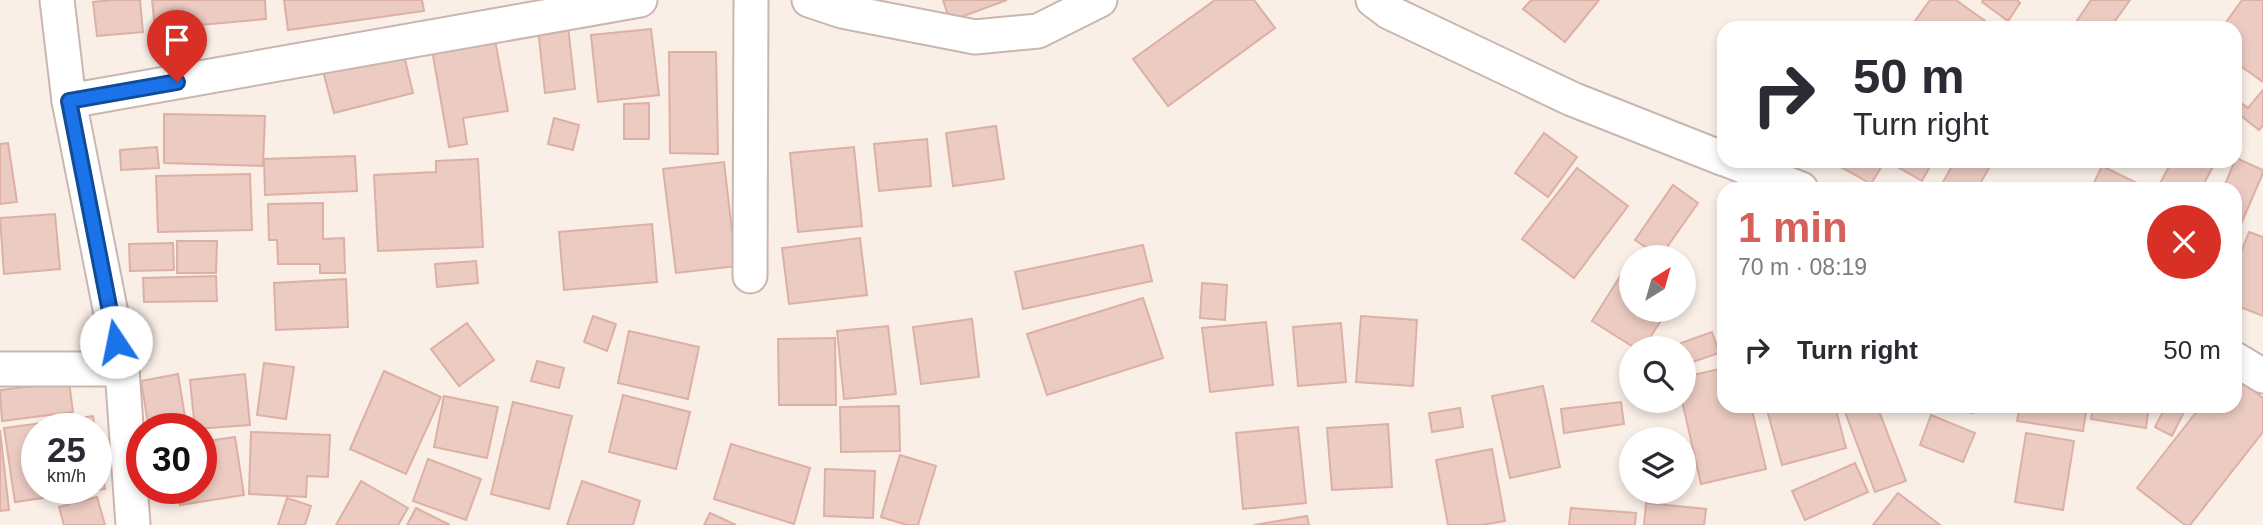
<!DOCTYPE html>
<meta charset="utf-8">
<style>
:root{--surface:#fff;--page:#f2f2f3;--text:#2b2b33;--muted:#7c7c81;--accent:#d6615a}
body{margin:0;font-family:Helvetica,sans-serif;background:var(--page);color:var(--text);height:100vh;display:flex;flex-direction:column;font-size:26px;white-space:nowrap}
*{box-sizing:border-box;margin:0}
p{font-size:23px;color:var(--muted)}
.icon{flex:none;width:38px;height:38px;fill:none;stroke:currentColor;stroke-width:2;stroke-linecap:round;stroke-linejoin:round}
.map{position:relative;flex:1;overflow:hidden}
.panel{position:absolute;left:1717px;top:182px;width:525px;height:231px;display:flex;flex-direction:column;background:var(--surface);border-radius:21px;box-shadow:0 4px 10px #0003}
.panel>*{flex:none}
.top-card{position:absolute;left:1717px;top:21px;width:525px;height:147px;border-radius:21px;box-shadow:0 4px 10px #0003;background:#fff;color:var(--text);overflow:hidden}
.needle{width:46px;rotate:37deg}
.buttons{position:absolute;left:1619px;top:245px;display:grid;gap:14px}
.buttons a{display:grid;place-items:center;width:77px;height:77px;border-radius:50%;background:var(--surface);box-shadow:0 4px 10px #0003;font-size:35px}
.speed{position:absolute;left:21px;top:413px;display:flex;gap:14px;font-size:35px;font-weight:700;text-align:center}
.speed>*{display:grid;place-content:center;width:91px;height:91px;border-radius:50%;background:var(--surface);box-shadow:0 4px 10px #0003;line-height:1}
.speed small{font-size:18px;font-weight:400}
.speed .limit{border:10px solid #d22;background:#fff;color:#111}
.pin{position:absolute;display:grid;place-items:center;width:60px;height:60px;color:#fff;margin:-72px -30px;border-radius:50% 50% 50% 0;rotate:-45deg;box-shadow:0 0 7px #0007}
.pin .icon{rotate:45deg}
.me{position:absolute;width:77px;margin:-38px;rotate:349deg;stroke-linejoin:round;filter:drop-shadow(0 0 5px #0008)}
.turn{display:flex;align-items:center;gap:24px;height:147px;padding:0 21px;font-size:32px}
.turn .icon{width:91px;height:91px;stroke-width:2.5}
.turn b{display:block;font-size:49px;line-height:60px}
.round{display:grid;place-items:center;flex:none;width:74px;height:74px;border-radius:37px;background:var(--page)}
.head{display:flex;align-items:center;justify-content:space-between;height:119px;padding:0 21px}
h1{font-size:42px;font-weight:600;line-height:52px;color:var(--accent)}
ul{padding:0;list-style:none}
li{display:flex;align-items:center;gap:21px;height:98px;padding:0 21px}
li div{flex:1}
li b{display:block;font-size:26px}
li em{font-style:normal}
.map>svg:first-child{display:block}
.building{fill:#eccbc2;stroke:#ddb0a4;stroke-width:2}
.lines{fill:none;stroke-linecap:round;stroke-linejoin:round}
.minor-casing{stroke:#cab6ae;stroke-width:37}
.minor{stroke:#fff;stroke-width:33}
.route-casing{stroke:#114b97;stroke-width:18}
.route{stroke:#1a73e8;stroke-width:12}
</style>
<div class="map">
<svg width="2263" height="525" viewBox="0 0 2263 525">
<rect width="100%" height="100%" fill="#faefe7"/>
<!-- building -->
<g class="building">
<polygon points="113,0 140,0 143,32 97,36 93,2"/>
<polygon points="152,0 265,0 266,19 155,29"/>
<polygon points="284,0 422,0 424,11 288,30"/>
<polygon points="943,0 1007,0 950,21"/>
<polygon points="1215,0 1254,0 1275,28 1168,106 1133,59"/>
<polygon points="1531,0 1599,0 1565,42 1523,9"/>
<polygon points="1930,0 1956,0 1995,28 1910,28"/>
<polygon points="1983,0 2017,0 2020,3 2008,21 1982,2"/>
<polygon points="2091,0 2130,0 2110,28 2072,28"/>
<polygon points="2242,0 2263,0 2263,82 2235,62 2235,28 2222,28"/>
<polygon points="568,26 575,89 545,93 538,29"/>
<polygon points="651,29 659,95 598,102 591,35"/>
<polygon points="495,40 508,111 463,118 467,144 449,147 432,50"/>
<polygon points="402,47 413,93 334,113 322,67"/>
<polygon points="669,52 716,52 718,154 670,153"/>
<polygon points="2263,90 2263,125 2259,130 2235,111 2235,98 2248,108"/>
<polygon points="649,103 649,139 624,139 624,104"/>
<polygon points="164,114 265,116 263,166 164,163"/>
<polygon points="554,118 579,125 573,150 548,144"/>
<polygon points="996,126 1004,179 953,186 946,133"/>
<polygon points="1544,133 1577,157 1548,197 1515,173"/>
<polygon points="927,139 931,186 879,191 874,144"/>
<polygon points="8,143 17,202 0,204 0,144"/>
<polygon points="157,147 159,168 121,170 120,150"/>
<polygon points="854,147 862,226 798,232 790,153"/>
<polygon points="355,156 357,191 265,195 264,159"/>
<polygon points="2236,158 2263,170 2263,173 2235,238 2235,189 2223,189"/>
<polygon points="478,159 483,247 378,251 374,175 436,172 436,161"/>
<polygon points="1844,161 1885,161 1871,184 1841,167"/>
<polygon points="1887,161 1933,161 1922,181"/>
<polygon points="1955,161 1993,161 1977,189 1939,189"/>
<polygon points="2172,161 2216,161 2201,189 2157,189"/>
<polygon points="724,162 736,266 676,273 663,169"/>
<polygon points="2102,166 2149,189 2091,189"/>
<polygon points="1577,168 1628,206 1574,278 1522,239"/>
<polygon points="250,174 252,230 158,232 156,176"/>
<polygon points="1673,185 1698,203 1660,257 1635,240"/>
<polygon points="323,203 323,239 344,238 345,273 320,273 320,264 278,264 277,240 269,240 268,204"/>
<polygon points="55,214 60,269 4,274 0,218"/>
<polygon points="652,224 657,282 564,290 559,232"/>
<polygon points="2249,232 2263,237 2263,316 2235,305 2235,267"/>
<polygon points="860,238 867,295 789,304 782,248"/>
<polygon points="177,241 217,241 216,273 177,273"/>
<polygon points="173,243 174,270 130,271 129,244"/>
<polygon points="1143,245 1152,281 1023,309 1015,272"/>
<polygon points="1631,259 1631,310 1668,310 1643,348 1635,348 1592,321"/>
<polygon points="476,261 478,283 437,287 435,264"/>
<polygon points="216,276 217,301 144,302 143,278"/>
<polygon points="346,279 348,327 276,330 274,283"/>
<polygon points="1202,283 1227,285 1225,320 1200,318"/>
<polygon points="1143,298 1163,358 1047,395 1027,334"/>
<polygon points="593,316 616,324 607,351 584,342"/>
<polygon points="1361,316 1417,320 1413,386 1356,382"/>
<polygon points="972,319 979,377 921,384 913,327"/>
<polygon points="1266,322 1273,385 1210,392 1202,328"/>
<polygon points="467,323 494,360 459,386 431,349"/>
<polygon points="1341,323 1346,382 1298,386 1293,327"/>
<polygon points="888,326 896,394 844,399 837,331"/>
<polygon points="629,331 699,347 688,399 618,383"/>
<polygon points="1712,332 1719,353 1684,365 1684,348 1667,348"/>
<polygon points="835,338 836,405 779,405 778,339"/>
<polygon points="537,361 564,368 559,388 531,381"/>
<polygon points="264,363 294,367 286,419 257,415"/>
<polygon points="1724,368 1724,406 1751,406 1766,469 1701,484 1682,401 1684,401 1684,377"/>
<polygon points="384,371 441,397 406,474 350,449"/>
<polygon points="178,374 185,417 148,423 141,381"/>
<polygon points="245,374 250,425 195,429 190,380"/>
<polygon points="2235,376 2263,398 2263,432 2190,525 2185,525 2137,488 2201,406 2235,406"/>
<polygon points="69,382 73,412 2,421 0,390"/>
<polygon points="1543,386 1560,467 1510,478 1492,396"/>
<polygon points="623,395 690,412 676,469 609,452"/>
<polygon points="444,396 498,407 487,458 434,447"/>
<polygon points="513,402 572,416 549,509 491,494"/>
<polygon points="1621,402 1624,424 1564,433 1561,409"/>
<polygon points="899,406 900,451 841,452 840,407"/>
<polygon points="1766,406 1835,406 1846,448 1782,465"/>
<polygon points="1852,406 1877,406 1906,481 1875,492 1844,409"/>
<polygon points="1920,406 1975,406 1974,413"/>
<polygon points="2020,406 2087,406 2083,431 2017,421"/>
<polygon points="2093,406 2149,406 2146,428 2091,419"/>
<polygon points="2166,406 2187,406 2172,436 2155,427"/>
<polygon points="1460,408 1463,427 1432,432 1429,413"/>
<polygon points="1931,415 1975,433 1963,462 1920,445"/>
<polygon points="93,416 95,429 37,429 37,488 96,488 96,434 105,489 15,502 4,428"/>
<polygon points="1388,424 1392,487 1332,490 1327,428"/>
<polygon points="1298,427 1306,503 1243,509 1236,433"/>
<polygon points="0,430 9,510 0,511"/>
<polygon points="251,432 330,435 328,477 307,476 306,497 249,494"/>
<polygon points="2026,433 2074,441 2063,510 2015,502"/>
<polygon points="235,437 244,495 180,505 178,488 201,488 201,442"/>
<polygon points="731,444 810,468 794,524 714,499"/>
<polygon points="1492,449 1505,521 1482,525 1448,525 1436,460"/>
<polygon points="900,455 936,466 918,525 907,525 881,517"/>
<polygon points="428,459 481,479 466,520 413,501"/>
<polygon points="1855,463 1868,492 1805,520 1792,491"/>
<polygon points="825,469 875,471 873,518 824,516"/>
<polygon points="361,481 408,508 398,525 336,525"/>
<polygon points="582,481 640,501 633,525 567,525"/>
<polygon points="1898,493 1940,525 1873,525"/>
<polygon points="97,497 105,525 64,525 59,507"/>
<polygon points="287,498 311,506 305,525 278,525"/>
<polygon points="1646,503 1706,509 1704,525 1644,525"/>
<polygon points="416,508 450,525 407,525"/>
<polygon points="1571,508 1636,513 1635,525 1569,525"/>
<polygon points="710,513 736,525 704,525"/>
<polygon points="1307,516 1309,525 1254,525"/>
</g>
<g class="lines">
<!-- minor casing -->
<g class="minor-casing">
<g id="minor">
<polyline points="57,0 69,101 122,369 133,525"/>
<polyline points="809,0 842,11 975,37 1038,31 1100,0"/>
<polyline points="1373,0 1389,12 1572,99 1724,159"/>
<polyline points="69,101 640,0"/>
<polyline points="1730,161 1801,189"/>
<polyline points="750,276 751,0"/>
<polyline points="2235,359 2263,376"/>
<polyline points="0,369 122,369"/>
</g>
</g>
<!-- minor -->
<use href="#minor" class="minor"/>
</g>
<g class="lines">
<!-- route casing -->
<g class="route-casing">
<polyline id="route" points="116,342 69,101 177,82"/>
</g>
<!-- route -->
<use href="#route" class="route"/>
</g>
</svg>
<div class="buttons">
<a><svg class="needle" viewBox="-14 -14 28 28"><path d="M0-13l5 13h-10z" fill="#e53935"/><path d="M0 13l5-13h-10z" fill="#7c7c81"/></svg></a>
<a><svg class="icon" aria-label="search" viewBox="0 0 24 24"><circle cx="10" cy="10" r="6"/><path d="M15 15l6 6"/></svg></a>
<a><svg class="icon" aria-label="layers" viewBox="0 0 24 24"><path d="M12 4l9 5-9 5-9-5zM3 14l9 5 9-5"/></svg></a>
</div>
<div class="speed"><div>25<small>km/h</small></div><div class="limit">30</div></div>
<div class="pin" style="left:177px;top:82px;background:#d93025"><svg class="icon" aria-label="arrive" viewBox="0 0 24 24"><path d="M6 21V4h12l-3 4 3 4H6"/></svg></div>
<svg class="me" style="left:116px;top:342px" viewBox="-20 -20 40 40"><circle r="19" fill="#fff"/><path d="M0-13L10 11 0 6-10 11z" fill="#1a73e8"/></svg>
<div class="top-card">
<div class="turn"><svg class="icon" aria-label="right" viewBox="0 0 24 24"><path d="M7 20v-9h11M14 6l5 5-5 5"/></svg><div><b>50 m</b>Turn right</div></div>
</div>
<section class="panel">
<div class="head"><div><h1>1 min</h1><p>70 m · 08:19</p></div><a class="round" style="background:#d93025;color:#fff"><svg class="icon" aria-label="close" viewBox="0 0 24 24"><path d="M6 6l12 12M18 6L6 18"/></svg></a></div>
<ul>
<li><svg class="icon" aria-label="right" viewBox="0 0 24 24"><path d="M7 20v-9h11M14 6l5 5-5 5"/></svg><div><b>Turn right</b></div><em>50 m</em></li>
</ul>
</section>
</div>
